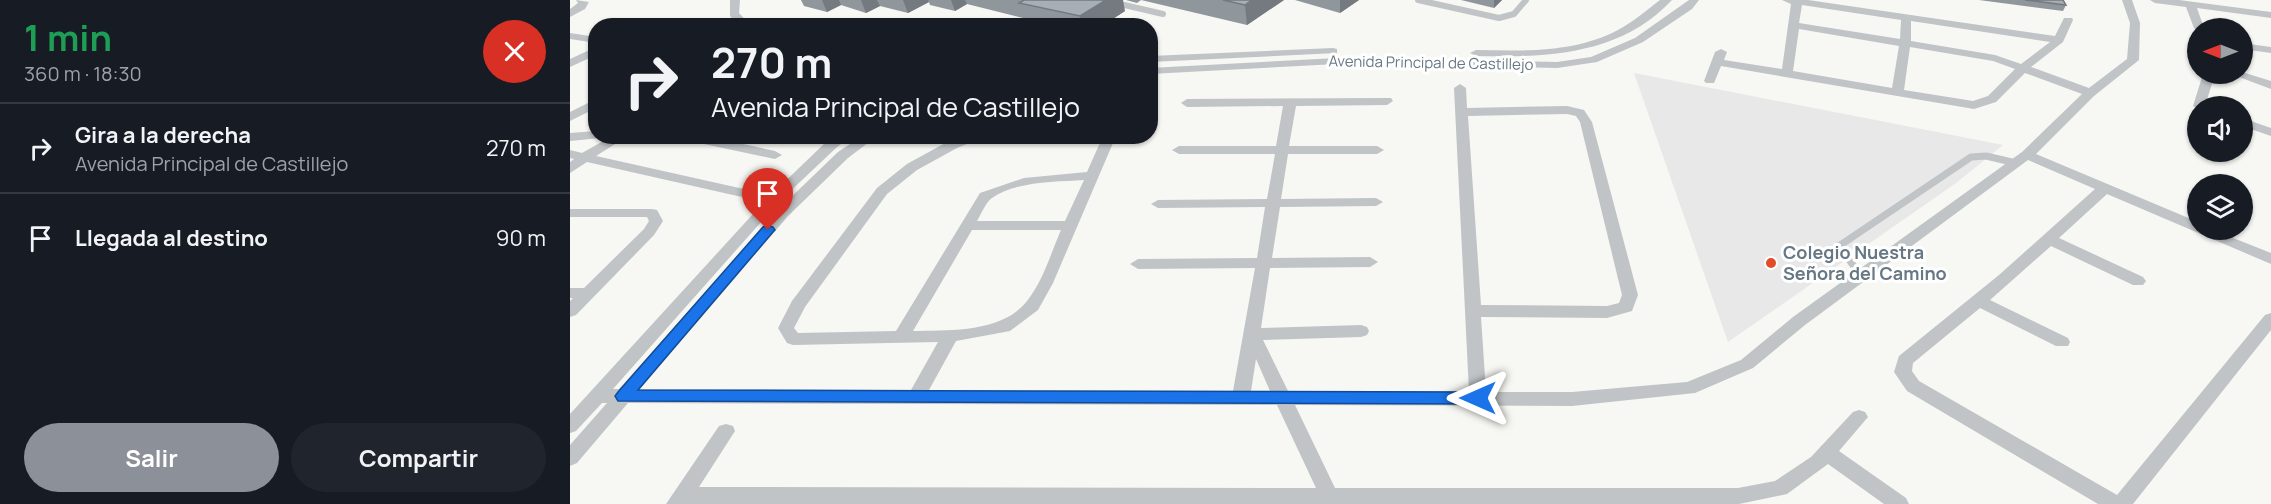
<!DOCTYPE html>
<html lang="es">
<meta charset="utf-8">
<style>
:root{--surface:#171b24;--page:#20242c;--text:#f1f3f6;--muted:#9ea1a6;--line:#363941;--accent:#8c9099}
body{margin:0;font-family:Manrope,sans-serif;background:var(--page);color:var(--text);height:100vh;display:flex;flex-direction:column;font-size:22px;white-space:nowrap}
*{box-sizing:border-box;margin:0}
p{font-size:20px;color:var(--muted)}
.icon{flex:none;width:33px;height:33px;fill:none;stroke:currentColor;stroke-width:2;stroke-linecap:round;stroke-linejoin:round}
.map{position:relative;flex:1;overflow:hidden}
.details{display:flex;flex-direction:column;background:var(--surface);width:570px}
.details>*{flex:none}
.guide{position:absolute;left:18px;top:18px;width:570px;height:126px;border-radius:24px;box-shadow:0 2px 4px #0004;background:#171b24;color:var(--text);overflow:hidden}
.needle{width:39px;rotate:270deg}
.buttons{position:absolute;left:1617px;top:18px;display:grid;gap:12px}
.buttons a{display:grid;place-items:center;width:66px;height:66px;border-radius:50%;background:var(--surface);box-shadow:0 2px 4px #0004;font-size:30px}
.pin{position:absolute;display:grid;place-items:center;width:51px;height:51px;color:#fff;margin:-62px -26px;border-radius:50% 50% 50% 0;rotate:-45deg;box-shadow:0 0 6px #0007}
.pin .icon{rotate:45deg}
.me{position:absolute;width:66px;margin:-33px;rotate:270deg;stroke-linejoin:round;filter:drop-shadow(0 0 4px #0008)}
.turn{display:flex;align-items:center;gap:21px;height:126px;padding:0 24px;font-size:27px}
.turn .icon{width:78px;height:78px;stroke-width:2.5}
.turn b{display:block;font-size:42px;line-height:51px}
.round{display:grid;place-items:center;flex:none;width:63px;height:63px;border-radius:32px;background:var(--page)}
.head{display:flex;align-items:center;justify-content:space-between;height:102px;padding:0 24px}
h1{font-size:36px;font-weight:700;line-height:45px;color:#1e9e55}
.primary-button{display:flex;gap:12px;margin-top:auto;padding:12px 24px}
.primary-button a{flex:1;height:69px;border-radius:36px;background:var(--accent);color:#fff;font-size:24px;font-weight:700;line-height:69px;text-align:center}
.primary-button a+a{background:var(--page);color:var(--text)}
ul{padding:0;list-style:none}
li{display:flex;align-items:center;gap:18px;height:90px;padding:0 24px;border-top:2px solid var(--line)}
li div{flex:1}
li b{display:block;font-size:22px}
li em{font-style:normal}
main{display:flex;flex:1;min-height:0}
.map>svg:first-child{display:block}
.built{fill:#e7e8e7}
.lines{fill:none;stroke-linecap:round;stroke-linejoin:round}
.lane-far1{stroke:#c0c4c7;stroke-width:6}
.lane{stroke:#c0c4c7;stroke-width:7}
.street{fill:#c0c4c7;fill-rule:evenodd}
.wall{fill:#8f969c}
.shaded-wall{fill:#747a7f}
.building{fill:#a6afb5;stroke:#747a7f;stroke-width:1.5}
.route{fill:#1a73e8;stroke:#114b97;stroke-width:1.5}
.poi-dot{fill:#e14c29;stroke:#fff;stroke-width:2}
.labels{text-anchor:middle;stroke-width:6;stroke-linejoin:round;paint-order:stroke}
.far-street-label{font-size:15px;fill:#667884;stroke:#fff}
.poi-label{font-size:18px;font-weight:bold;fill:#667884;stroke:#fff;text-anchor:start}
</style>
<main>
<section class="details">
<div class="head"><div><h1>1 min</h1><p>360 m · 18:30</p></div><a class="round" style="background:#d93025;color:#fff"><svg class="icon" aria-label="close" viewBox="0 0 24 24"><path d="M6 6l12 12M18 6L6 18"/></svg></a></div>
<ul>
<li><svg class="icon" aria-label="right" viewBox="0 0 24 24"><path d="M7 20v-9h11M14 6l5 5-5 5"/></svg><div><b>Gira a la derecha</b><p>Avenida Principal de Castillejo</p></div><em>270 m</em></li>
<li><svg class="icon" aria-label="arrive" viewBox="0 0 24 24"><path d="M6 21V4h12l-3 4 3 4H6"/></svg><div><b>Llegada al destino</b></div><em>90 m</em></li>
</ul>
<div class="primary-button"><a>Salir</a><a>Compartir</a></div>
</section>
<div class="map">
<svg width="1701" height="504" viewBox="0 0 1701 504">
<rect width="100%" height="100%" fill="#f7f7f3"/>
<!-- built -->
<polygon class="built" points="1064,73 1433,145 1386,183 1158,342"/>
<g class="lines">
<!-- lane-far1 -->
<g class="lane-far1">
<polyline points="533,0 593,14"/>
<polyline points="848,0 929,18 944,14 956,0"/>
</g>
<!-- lane -->
<polyline class="lane" points="1291,276 1269,246 1401,157 1416,156 1446,163"/>
<!-- street -->
<g class="street">
<polygon points="6,0 19,2 15,9 0,17 0,9 8,3"/>
<polygon points="160,0 170,0 169,13 181,26 169,26 160,16"/>
<path d="M1090,0H1102C1051,55 976,58 906,56L900,53L906,50C953,51 1005,53 1048,30C1063,22 1077,10 1090,0Z"/>
<polygon points="1119,0 1129,0 1122,9 1073,42 1027,62 987,68 786,63 580,74 580,68 786,57 987,62 1021,57 1065,38"/>
<path d="M1212,0H1238L1485,36L1494,18H1502L1503,20L1493,42L1461,67L1519,88L1557,59L1560,23L1552,0H1562L1570,23L1569,60L1524,96L1466,154L1628,222V230H1643L1701,253V264L1537,194L1489,238L1573,277L1576,281L1573,285H1563L1481,246L1420,300L1498,338L1500,342L1498,346H1486L1410,308L1343,363L1342,371L1349,381L1547,495L1695,315L1701,313V330L1563,504H1528L1337,391L1324,372L1329,356L1429,275L1525,189L1458,160L1235,325L1183,368L1125,393L1002,406L725,405L765,488H1168L1205,481L1241,457L1283,412L1289,410L1295,412L1298,417L1269,451L1336,498L1339,504H1314L1258,464L1217,494L1169,504H96L149,426L156,424L163,426L165,431L129,487L746,488L707,405L58,403L7,463L0,466V445L37,403H32L6,431L0,433V414L194,202L17,162L0,173V162L4,159L0,158V150L12,153L42,136H58L26,156L201,195L256,142L265,136H281L266,148L213,198L216,202L268,152L292,136H307L278,158L218,216L70,389L341,390L368,342L223,345L217,343L208,328L222,301L307,188L337,164L377,142L396,136H417L387,148L347,170L317,194L235,307L224,328L228,333L326,331L410,193L454,178L517,172L533,136H546L483,283L468,310L440,331L386,341L359,390L663,391L685,268L568,269L560,264L568,259L687,258L695,207L588,208L581,204L588,200L697,199L705,154H609L602,150L609,146H706L713,106L617,107L611,103L617,99L821,98L823,101L817,105L726,106L719,146H807L814,150L807,154H718L711,199L806,198L813,202L806,206L710,207L702,258L800,257L808,262L800,267L700,268L691,328L791,325L797,327L799,331L797,335L791,337L693,340L718,391L899,392L884,88L890,84L896,88L897,108L997,106L1014,110L1022,122L1068,295L1062,311L1037,318L911,317L916,392H1002L1117,382L1171,360L1223,317L1452,152L1512,94L1455,73L1426,102L1404,109L1151,66L1144,83H1136L1134,81L1145,52L1151,49L1157,52L1154,60L1212,69L1221,4ZM1232,5L1331,20L1330,39L1229,23ZM1341,21L1480,42L1451,64L1425,55L1341,41ZM1229,29L1329,46L1322,88L1223,71ZM1340,47L1423,61L1445,69L1418,96L1403,101L1334,90ZM997,114L1006,116L1010,122L1052,295L1049,303L1037,306L911,305L898,116ZM514,180L495,221H407C411,214 416,202 422,198C447,181 485,182 514,180ZM207,204H214L49,389H43ZM402,230H491C481,253 473,281 457,301C432,333 379,330 343,331ZM686,359L700,391H681Z"/>
<polygon points="1580,0 1609,0 1701,12 1701,18 1627,8 1634,28 1628,28 1628,31 1624,28 1616,7 1585,3"/>
<polygon points="0,33 26,37 26,43 0,39"/>
<polygon points="1672,43 1701,47 1701,53 1672,49"/>
<polygon points="26,47 26,55 0,67 0,59"/>
<polygon points="763,48 767,49 767,53 580,62 580,56"/>
<polygon points="1672,72 1701,81 1701,89 1661,74"/>
<polygon points="1633,74 1645,74 1635,106 1628,106 1628,109 1623,106"/>
<polygon points="26,99 26,108 0,121 0,112"/>
<polygon points="1672,118 1701,128 1701,136 1672,126"/>
<polygon points="26,131 26,136 31,138 0,141 0,133"/>
<polygon points="109,136 136,136 205,151 212,155 205,159 115,140"/>
<polygon points="0,209 82,209 87,210 93,221 84,235 6,315 0,317 0,301 3,298 0,298 0,288 14,288 74,229 79,221 77,217 0,217"/>
</g>
</g>
<!-- wall -->
<g class="wall">
<polygon points="231,0 536,0 555,11 532,26 465,26 455,23 453,18 397,4 385,11 360,5 359,2 338,13 310,6 296,13 271,5 257,12 234,6"/>
<polygon points="556,0 714,0 677,25 571,0 567,3"/>
<polygon points="725,0 789,0 770,13"/>
<polygon points="891,0 932,0 924,8"/>
<polygon points="1409,0 1493,0 1496,5 1493,11"/>
</g>
<!-- shaded-wall -->
<g class="shaded-wall">
<polygon points="252,0 269,0 271,5 257,12"/>
<polygon points="291,0 307,0 310,6 296,13"/>
<polygon points="333,0 358,0 359,2 338,13"/>
<polygon points="381,0 395,0 397,4 385,11"/>
<polygon points="536,0 553,0 555,11 532,26 512,26 510,16"/>
<polygon points="682,0 714,0 677,25 675,5"/>
<polygon points="770,0 789,0 770,13"/>
<polygon points="924,0 932,0 924,8"/>
</g>
<!-- building -->
<g class="building">
<polygon points="454,0 536,0 510,16 449,3"/>
<polygon points="653,0 682,0 675,5"/>
<polygon points="1455,0 1493,0 1496,5"/>
</g>
<!-- route -->
<polygon class="route" points="198,225 203,227 205,230 203,232 68,390 908,392 913,394 916,398 913,402 908,404 48,401 45,396 48,392 193,227"/>
<!-- markers -->
<circle class="poi-dot" cx="1201" cy="263" r="6"/>
<g class="labels">
<!-- far-street labels -->
<g class="far-street-label">
<text transform="translate(861 63) rotate(1)" y="5">Avenida Principal de Castillejo</text>
</g>
<!-- poi labels -->
<g class="poi-label">
<text x="1213" y="259">Colegio Nuestra<tspan x="1213" dy="21">Señora del Camino</tspan></text>
</g>
</g>
</svg>
<div class="buttons">
<a><svg class="needle" viewBox="-14 -14 28 28"><path d="M0-13l5 13h-10z" fill="#e53935"/><path d="M0 13l5-13h-10z" fill="#9ea1a6"/></svg></a>
<a><svg class="icon" aria-label="sound" viewBox="0 0 24 24"><path d="M4 9h4l5-4v14l-5-4H4zM17 9q2 3 0 6"/></svg></a>
<a><svg class="icon" aria-label="layers" viewBox="0 0 24 24"><path d="M12 4l9 5-9 5-9-5zM3 14l9 5 9-5"/></svg></a>
</div>
<div class="pin" style="left:198px;top:230px;background:#d93025"><svg class="icon" aria-label="arrive" viewBox="0 0 24 24"><path d="M6 21V4h12l-3 4 3 4H6"/></svg></div>
<svg class="me" style="left:908px;top:398px" viewBox="-20 -20 40 40"><path d="M0-17L14 15 0 8-14 15z" fill="#1a73e8" stroke="#fff" stroke-width="4"/></svg>
<div class="guide">
<div class="turn"><svg class="icon" aria-label="right" viewBox="0 0 24 24"><path d="M7 20v-9h11M14 6l5 5-5 5"/></svg><div><b>270 m</b>Avenida Principal de Castillejo</div></div>
</div>
</div>
</main>
